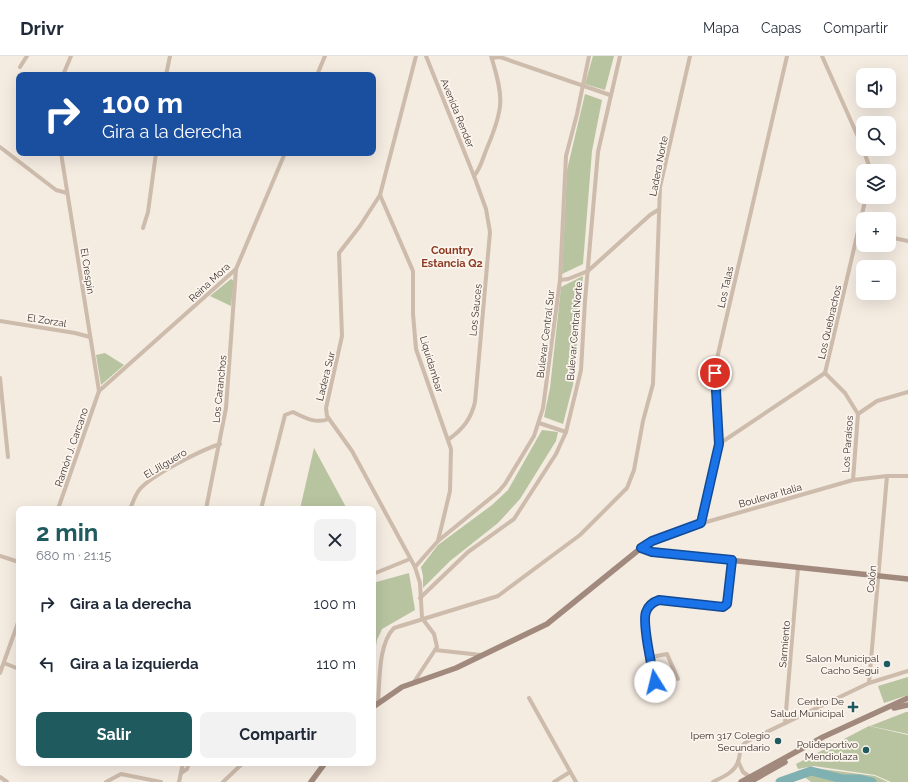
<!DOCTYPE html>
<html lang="es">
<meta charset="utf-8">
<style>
:root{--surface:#fff;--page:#f2f2f3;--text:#1f2937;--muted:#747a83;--line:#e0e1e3;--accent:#1f5a5e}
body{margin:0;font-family:Raleway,sans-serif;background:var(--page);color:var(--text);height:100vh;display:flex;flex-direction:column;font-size:15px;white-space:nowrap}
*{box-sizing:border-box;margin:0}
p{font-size:13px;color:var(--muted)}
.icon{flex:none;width:22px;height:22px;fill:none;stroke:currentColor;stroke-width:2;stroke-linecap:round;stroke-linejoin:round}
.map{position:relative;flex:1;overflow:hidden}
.drawer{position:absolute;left:16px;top:450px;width:360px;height:260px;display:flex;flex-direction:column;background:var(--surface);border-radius:8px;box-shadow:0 4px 16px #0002}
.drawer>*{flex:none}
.top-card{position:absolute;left:16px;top:16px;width:360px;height:84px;border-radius:8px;box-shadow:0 4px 16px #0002;background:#1a4fa0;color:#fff;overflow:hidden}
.fabs{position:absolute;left:856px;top:12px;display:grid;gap:8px}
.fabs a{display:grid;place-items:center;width:40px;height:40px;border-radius:8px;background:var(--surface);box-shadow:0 4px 16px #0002;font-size:20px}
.pin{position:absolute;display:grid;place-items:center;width:34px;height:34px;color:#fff;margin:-17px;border:2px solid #fff;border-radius:50%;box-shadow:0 1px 4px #0007}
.me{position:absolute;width:44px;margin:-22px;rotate:351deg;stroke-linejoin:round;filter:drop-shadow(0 0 3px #0008)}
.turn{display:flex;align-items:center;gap:14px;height:84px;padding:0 20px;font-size:18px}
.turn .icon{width:52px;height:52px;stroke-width:2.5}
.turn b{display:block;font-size:28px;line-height:34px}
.round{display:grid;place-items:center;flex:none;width:42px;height:42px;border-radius:8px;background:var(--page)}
.summary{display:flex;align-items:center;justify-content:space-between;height:68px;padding:0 20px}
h1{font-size:24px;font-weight:700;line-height:30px;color:var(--accent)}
.primary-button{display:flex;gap:8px;margin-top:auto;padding:8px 20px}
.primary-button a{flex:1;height:46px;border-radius:8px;background:var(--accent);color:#fff;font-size:16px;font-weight:700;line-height:46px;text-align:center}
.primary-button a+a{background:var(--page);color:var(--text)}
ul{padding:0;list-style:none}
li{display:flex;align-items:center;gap:12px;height:60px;padding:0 20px}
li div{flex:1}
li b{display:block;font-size:15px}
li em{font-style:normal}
header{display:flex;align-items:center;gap:24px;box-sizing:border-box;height:56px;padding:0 20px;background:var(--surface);border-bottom:1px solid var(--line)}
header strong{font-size:19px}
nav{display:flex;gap:22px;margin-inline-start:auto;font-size:14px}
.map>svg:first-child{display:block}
.green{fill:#b8c4a0}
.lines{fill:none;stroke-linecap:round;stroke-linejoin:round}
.river{stroke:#7fb0b2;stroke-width:9}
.street{stroke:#cdbbac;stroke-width:4}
.secondary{stroke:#a18a7d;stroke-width:5.5}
.route-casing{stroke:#114b97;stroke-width:10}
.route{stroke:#1a73e8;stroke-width:7}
.poi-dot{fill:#1f5a5e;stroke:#fbf5ee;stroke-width:1.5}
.labels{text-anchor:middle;stroke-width:3.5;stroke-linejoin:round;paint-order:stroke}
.street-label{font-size:10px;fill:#3b302b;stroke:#fbf5ee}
.poi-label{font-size:10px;fill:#3b302b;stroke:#fbf5ee;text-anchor:end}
.neighbourhood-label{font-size:11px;font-weight:bold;fill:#8c3b22;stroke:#fbf5ee}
</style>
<header>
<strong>Drivr</strong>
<nav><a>Mapa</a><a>Capas</a><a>Compartir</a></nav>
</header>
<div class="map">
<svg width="908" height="726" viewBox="0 0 908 726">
<rect width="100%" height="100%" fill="#f4ebe1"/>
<!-- green -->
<g class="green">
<polygon points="593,0 614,0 605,34 585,28"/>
<polygon points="585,38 602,44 592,95 583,208 562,218 567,114"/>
<polygon points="583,220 573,329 563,368 544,361 550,332 561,231"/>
<polygon points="231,223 234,225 231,250 210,240"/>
<polygon points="105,297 124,309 101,329 96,299"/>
<polygon points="542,374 558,376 556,385 520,443 498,467 450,505 423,532 423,520 421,511 438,489 492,449 508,434"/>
<polygon points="314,392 347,453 300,453"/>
<polygon points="409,517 415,554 382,573 377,584 373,608 373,527"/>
<polygon points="908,621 908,639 884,647 878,630"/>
<polygon points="906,656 908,656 908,678 870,670"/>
<polygon points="869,670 908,679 908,726 891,726 875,719 814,710 798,713 796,708"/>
<polygon points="814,712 875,720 888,726 811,726 797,715"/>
</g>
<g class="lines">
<!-- river -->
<polyline class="river" points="780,726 811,715 843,723 860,723 872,726"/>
<!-- street -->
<g class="street">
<path d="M426,0L474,120L486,153L490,176L475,346C471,363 463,373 449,383"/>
<polyline points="822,0 863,92"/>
<polyline points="492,2 500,1 610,39"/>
<polyline points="20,11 27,0"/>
<polyline points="63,19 71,0"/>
<polyline points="166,19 170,0"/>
<polyline points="317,19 325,0"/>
<polyline points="0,91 56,134 67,137"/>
<polyline points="863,93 871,115"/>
<path d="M474,120C481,112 483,101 487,92C504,52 504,42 491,0"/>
<polyline points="380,139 413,215 413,258 416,293 451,393 450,435 438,485"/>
<polyline points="143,172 148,156 156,97"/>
<polyline points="889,181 908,185"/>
<polyline points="560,224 568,223 588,215 650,159 658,154"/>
<polyline points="0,265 75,277 90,281"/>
<polyline points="825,317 866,141"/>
<polyline points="825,317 845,337 858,358 853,424"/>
<polyline points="0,322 8,401"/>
<polyline points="99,335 236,213 285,97"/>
<polyline points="858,358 877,345 908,336"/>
<polyline points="539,367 566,376"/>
<polyline points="719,388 825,317"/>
<polyline points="58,453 99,335 61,97"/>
<path d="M130,453C133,446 135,439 140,433C152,419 201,394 220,388"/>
<polyline points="206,453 226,352 236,213"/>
<path d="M261,453L285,359L293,356C305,362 316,368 329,363"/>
<polyline points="701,467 719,388 715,311 787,0"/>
<polyline points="641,492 652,485 689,471 853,424 887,420 908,420"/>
<polyline points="0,500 19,506"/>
<polyline points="415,511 438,485 498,436 505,428 534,380 543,352 560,224 566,100 577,58 589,0"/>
<polyline points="373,518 410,503"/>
<polyline points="420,542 468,496 514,463 556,398 566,376 581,314 585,245 598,96 620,0"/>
<polyline points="435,594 481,599"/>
<polyline points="651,601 667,598 678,623"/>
<polyline points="4,607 19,613"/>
<polyline points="0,617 19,564"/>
<polyline points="414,626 437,591 434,578 422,562 420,527 415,511 352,395 327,360 326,352 342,280 339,197 360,170 380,139 416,0"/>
<path d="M655,627L645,562C646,553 650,546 659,544L726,551L732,504"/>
<polyline points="869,627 887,420"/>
<polyline points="529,642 576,726"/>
<path d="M378,646C380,625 378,588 394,572L498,540L580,479L627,432L634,414L643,365L653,328L660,131L690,0"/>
<polyline points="785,667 798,512"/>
<polyline points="738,705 743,716 750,721"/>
<polyline points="181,717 187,713 189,707"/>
<polyline points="0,721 7,726"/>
<polyline points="106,726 121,718 161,726"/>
<polyline points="179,726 183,707"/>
<polyline points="223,726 243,707"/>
<polyline points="554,726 570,716"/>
<path d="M713,726C722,721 734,717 738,706C741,698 738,692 746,686L869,627L908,615"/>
</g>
<!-- secondary -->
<g class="secondary">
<polyline points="373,651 402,631 456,612 547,568 641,492 652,496 908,523"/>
<polyline points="894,652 908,649"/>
<polyline points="311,726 325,707"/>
<polyline points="741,726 823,681 908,642"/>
<polyline points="750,726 785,706"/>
</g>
</g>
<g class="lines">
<!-- route casing -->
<g class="route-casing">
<path id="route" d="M655,626C652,613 642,566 646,556C648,550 653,546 659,544L723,551L727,548L732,504L652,496L641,492L652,485L701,467L719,388L715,317"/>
</g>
<!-- route -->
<use href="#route" class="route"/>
</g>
<!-- markers -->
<g class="poi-dot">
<circle cx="887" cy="608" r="4"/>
<path d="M851 645h4v4h4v4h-4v4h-4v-4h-4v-4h4z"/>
<circle cx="778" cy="685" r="4"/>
<circle cx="866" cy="694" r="4"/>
</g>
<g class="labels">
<!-- street labels -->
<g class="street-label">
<text transform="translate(458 57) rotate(68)" y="4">Avenida Render</text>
<text transform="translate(658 110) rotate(-79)" y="4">Ladera Norte</text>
<text transform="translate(88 215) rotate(81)" y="4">El Crespín</text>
<text transform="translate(209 226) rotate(-43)" y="4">Reina Mora</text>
<text transform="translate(725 231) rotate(-77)" y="4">Los Talas</text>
<text transform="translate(475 254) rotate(-84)" y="4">Los Sauces</text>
<text transform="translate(47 264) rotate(9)" y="4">El Zorzal</text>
<text transform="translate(829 266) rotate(-77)" y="4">Los Quebrachos</text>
<text transform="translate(574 275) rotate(-85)" y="4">Bulevar Central Norte</text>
<text transform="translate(545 278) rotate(-83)" y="4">Bulevar Central Sur</text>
<text transform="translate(432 308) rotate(73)" y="4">Liquidambar</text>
<text transform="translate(325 320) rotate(-76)" y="4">Ladera Sur</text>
<text transform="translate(219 333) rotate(-84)" y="4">Los Caranchos</text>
<text transform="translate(847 388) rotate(-86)" y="4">Los Paraísos</text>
<text transform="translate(71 391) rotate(-71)" y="4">Ramón J. Carcano</text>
<text transform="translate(165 407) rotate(-31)" y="4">El Jilguero</text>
<text transform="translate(770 439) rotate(-16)" y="4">Boulevar Italia</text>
<text transform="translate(871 523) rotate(-85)" y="4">Colón</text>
<text transform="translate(784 588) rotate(-85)" y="4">Sarmiento</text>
</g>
<!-- poi labels -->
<g class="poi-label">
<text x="879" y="606">Salon Municipal<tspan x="879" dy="12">Cacho Segui</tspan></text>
<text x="844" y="649">Centro De<tspan x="844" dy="12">Salud Municipal</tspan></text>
<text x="770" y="683">Ipem 317 Colegio<tspan x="770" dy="12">Secundario</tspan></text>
<text x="858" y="692">Polideportivo<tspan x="858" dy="12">Mendiolaza</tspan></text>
</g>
<!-- neighbourhood labels -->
<g class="neighbourhood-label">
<text x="452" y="198">Country<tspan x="452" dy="13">Estancia Q2</tspan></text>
</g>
</g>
</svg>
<div class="fabs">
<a><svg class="icon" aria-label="sound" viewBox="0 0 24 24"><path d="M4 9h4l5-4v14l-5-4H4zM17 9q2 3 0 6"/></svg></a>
<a><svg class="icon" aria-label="search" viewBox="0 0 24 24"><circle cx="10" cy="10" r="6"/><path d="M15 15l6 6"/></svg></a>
<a><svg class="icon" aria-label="layers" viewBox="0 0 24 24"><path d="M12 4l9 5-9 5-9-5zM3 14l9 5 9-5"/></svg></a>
<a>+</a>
<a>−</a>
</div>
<div class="pin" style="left:715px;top:317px;background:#d93025"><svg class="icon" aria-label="arrive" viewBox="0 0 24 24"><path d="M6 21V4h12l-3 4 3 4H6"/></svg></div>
<svg class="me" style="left:655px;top:626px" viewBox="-20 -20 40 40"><circle r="19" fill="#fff"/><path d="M0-13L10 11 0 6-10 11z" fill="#1a73e8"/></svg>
<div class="top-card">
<div class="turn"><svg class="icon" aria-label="right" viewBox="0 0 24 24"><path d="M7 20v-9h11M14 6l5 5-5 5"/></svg><div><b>100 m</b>Gira a la derecha</div></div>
</div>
<section class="drawer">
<div class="summary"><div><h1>2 min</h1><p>680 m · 21:15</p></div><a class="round"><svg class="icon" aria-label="close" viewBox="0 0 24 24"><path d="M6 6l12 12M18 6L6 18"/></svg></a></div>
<ul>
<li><svg class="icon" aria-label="right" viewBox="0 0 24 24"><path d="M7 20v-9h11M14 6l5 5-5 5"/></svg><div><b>Gira a la derecha</b></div><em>100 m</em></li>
<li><svg class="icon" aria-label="left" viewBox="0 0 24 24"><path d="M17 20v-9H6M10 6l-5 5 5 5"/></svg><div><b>Gira a la izquierda</b></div><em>110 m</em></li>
</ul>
<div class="primary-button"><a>Salir</a><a>Compartir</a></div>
</section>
</div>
